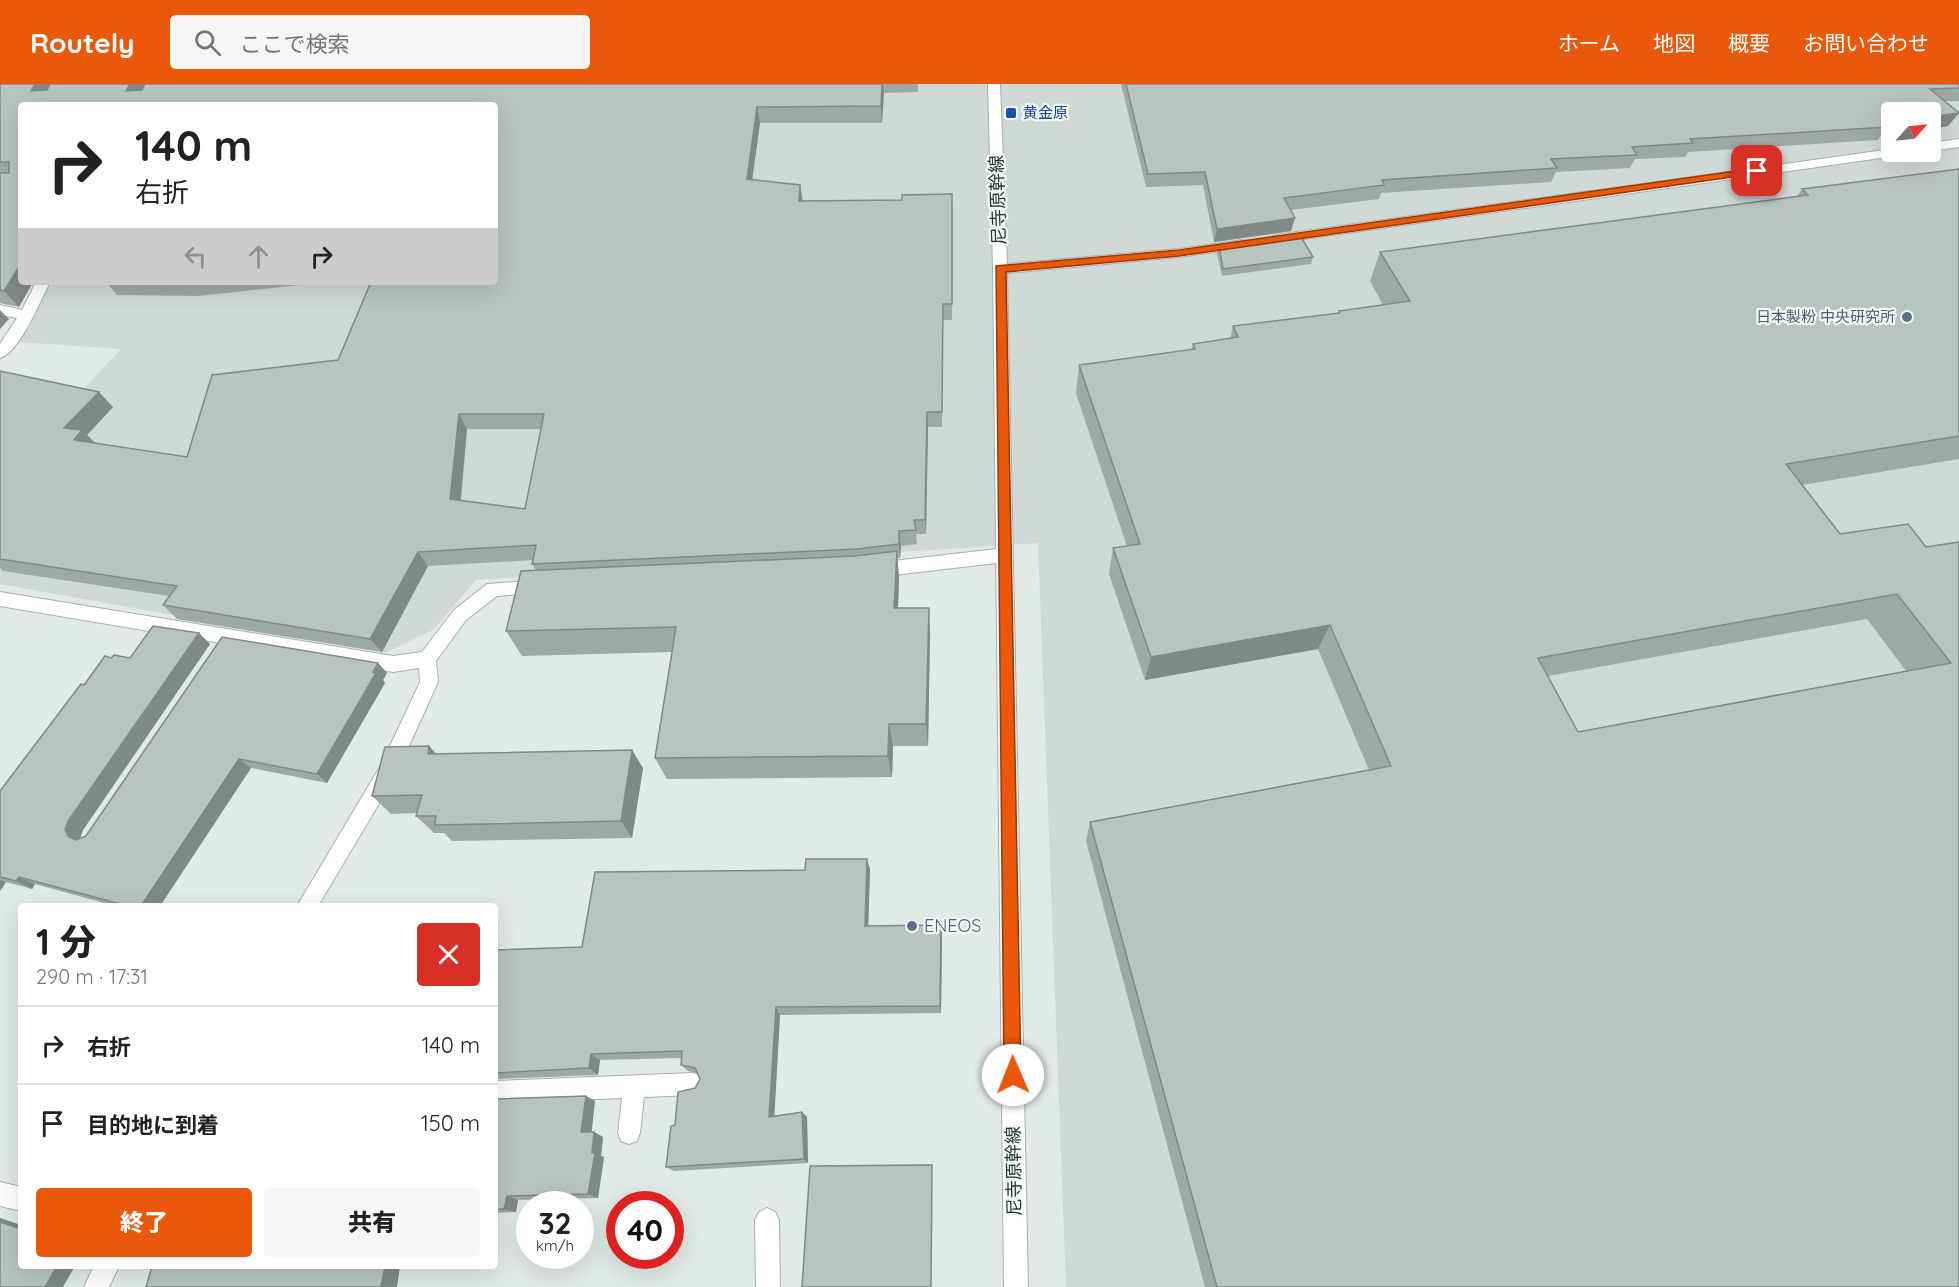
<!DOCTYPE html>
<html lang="ja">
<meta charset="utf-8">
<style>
:root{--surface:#fff;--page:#f6f6f6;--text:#222;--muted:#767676;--line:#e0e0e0;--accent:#ea580c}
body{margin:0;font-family:Quicksand,"Noto Sans JP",sans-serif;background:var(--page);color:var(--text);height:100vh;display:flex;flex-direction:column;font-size:22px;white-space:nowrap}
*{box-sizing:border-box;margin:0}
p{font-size:20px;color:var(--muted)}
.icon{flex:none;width:33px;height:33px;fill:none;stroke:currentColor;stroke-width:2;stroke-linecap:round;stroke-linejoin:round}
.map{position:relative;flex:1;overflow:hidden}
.sheet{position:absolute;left:18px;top:819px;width:480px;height:366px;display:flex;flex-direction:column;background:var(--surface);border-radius:6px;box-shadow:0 6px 24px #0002}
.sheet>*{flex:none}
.hud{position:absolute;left:18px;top:18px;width:480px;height:183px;border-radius:6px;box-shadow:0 6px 24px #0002;background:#fff;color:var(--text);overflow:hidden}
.needle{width:39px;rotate:63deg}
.buttons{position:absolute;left:1881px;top:18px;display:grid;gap:12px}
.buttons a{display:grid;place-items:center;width:60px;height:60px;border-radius:6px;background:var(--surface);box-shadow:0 6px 24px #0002;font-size:30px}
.speed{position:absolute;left:516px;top:1107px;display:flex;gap:12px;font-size:30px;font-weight:700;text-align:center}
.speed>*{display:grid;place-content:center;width:78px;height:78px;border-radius:50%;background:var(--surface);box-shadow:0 6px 24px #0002;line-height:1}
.speed small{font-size:15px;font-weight:400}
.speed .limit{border:9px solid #d22;background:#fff;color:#111}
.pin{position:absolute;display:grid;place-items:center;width:51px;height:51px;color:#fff;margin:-26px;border-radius:12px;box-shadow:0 3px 9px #0006}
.me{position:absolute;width:66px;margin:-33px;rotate:359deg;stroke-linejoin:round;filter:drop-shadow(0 0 4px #0008)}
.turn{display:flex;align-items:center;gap:21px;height:126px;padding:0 18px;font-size:27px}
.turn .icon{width:78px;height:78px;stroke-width:2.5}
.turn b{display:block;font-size:42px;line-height:51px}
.lanes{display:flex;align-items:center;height:57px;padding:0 18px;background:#0003;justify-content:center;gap:30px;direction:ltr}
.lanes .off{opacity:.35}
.round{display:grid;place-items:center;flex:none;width:63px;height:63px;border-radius:6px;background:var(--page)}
.summary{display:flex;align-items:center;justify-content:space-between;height:102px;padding:0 18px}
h1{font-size:36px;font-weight:800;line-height:45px}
.cta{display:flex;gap:12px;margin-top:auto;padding:12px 18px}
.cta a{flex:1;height:69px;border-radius:6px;background:var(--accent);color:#fff;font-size:24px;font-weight:800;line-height:69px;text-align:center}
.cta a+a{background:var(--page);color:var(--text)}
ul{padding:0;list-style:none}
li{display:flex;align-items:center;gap:18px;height:78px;padding:0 18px;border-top:2px solid var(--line)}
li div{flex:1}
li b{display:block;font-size:22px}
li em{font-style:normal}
header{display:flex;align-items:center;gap:36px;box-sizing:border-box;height:84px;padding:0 30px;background:var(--accent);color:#fff}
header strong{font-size:28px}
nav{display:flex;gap:33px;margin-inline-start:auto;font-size:21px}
.search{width:420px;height:54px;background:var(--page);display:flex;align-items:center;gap:15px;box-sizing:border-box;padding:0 21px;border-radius:6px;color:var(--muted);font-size:22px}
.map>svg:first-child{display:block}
.built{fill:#d0d9d5;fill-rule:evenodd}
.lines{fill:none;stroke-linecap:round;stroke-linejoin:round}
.minor-casing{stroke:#a5b1ad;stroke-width:2}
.tertiary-casing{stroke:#a5b1ad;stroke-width:2}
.minor{fill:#fff;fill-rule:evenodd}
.tertiary{fill:#fff;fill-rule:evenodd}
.wall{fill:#9da9a4;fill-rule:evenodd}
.shaded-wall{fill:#808986}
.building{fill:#b7c4bf;stroke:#808986;stroke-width:1.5;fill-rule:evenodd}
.route{fill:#ea580c;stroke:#983908;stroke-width:1.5}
.transit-dot{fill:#1a4fb4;stroke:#f1f7f4;stroke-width:2}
.service-dot{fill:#5c6f8a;stroke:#f1f7f4;stroke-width:2}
.labels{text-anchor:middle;stroke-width:4.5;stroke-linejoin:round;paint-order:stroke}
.far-transit-label{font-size:15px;fill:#164399;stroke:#f1f7f4;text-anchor:start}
.far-service-label{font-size:15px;fill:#4e5e75;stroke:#f1f7f4;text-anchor:end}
.street-label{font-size:18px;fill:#243833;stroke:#f1f7f4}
.service-label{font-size:18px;fill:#4e5e75;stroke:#f1f7f4;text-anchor:start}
</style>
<header>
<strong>Routely</strong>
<div class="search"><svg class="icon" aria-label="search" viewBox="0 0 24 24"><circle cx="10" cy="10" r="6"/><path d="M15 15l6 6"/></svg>ここで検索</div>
<nav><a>ホーム</a><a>地図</a><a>概要</a><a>お問い合わせ</a></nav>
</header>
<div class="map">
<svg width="1959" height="1203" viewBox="0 0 1959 1203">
<rect width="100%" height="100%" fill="#e1eae6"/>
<!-- built -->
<path class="built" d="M162,0H1959V1203H1066L1038,459L476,496L433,546L385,569L0,500V394L121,265L18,258L51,198H495V21ZM1892,28H1930V68H1892Z"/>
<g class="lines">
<!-- minor casing -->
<g class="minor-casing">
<g id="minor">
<path d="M36,198H50C40,217 20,268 0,274V260L17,234L0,231V221L22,226Z"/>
<polygon points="1005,464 1011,466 1013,471 1011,476 1005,478 876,493 870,491 868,486 870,481 876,479"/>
<polygon points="539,496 545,498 548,503 545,508 497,512 466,536 436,577 438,598 395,693 318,822 297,822 381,681 420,598 419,584 393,588 0,522 0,508 393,572 422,568 454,526 487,500"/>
<polygon points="693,989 701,992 704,1000 701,1008 693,1011 644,1013 640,1049 637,1057 629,1060 621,1057 618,1049 622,1014 495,1019 495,997"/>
<polygon points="0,1098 21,1103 21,1127 0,1122"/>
<polygon points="767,1124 775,1128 779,1136 780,1203 756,1203 755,1136 759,1128"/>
<polygon points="94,1182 119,1182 109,1203 84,1203"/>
</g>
</g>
<!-- tertiary casing -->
<g class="tertiary-casing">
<g id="tertiary">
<polygon points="988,0 1000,0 1007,180 1179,165 1243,156 1250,160 1243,164 1179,173 1007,189 1028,1203 1004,1203 993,185"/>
<polygon points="1959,55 1959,63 1930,67 1930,59"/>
<polygon points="1892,65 1892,68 1901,68 1895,72 1276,159 1269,155 1276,151"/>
</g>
</g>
<!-- minor -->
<use href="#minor" class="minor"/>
<!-- tertiary -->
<use href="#tertiary" class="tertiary"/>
</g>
<!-- wall -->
<g class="wall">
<path d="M0,0H918V8L884,9L882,39H760L752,96L803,117L953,126L952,236H943L942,343H928L926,450H916L917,460L901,462L900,474H897L899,493L898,524L930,549L928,662H893L892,693L667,695L655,674L672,568L522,572L506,547L536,486L532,480L533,476L428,482L382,568L177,535L163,521L169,512L3,487L0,484V287L113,323L87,351L95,359L187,373L338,276L495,198L21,21V198H33L19,223L0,219ZM467,345H541L525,425L461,417Z"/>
<polygon points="1121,0 1959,0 1959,17 1945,17 1948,42 1881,51 1878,56 1688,68 1685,73 1635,75 1630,84 1556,88 1551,98 1381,109 1379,115 1291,126 1291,147 1214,158 1203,101 1146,103"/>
<path d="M1959,85V375L1802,401L1840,450L1926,463L1959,458V1203H1205L1086,757L1090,738L1369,686L1318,565L1145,596L1109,490L1113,464L1127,462L1076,309L1079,281L1192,265L1193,260L1230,255L1233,242L1338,229L1339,227L1383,221L1370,197L1380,168L1797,113L1802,105ZM1867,535L1906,587L1578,648L1548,592Z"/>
<polygon points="1219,162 1313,173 1311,180 1222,192 1217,170"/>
<polygon points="106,198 326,198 199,212 117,211"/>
<polygon points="199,549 210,560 83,746 80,754 86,752 378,579 387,589 383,596 385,599 327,699 251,684 160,822 115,822 35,800 32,805 6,798 0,807 0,707 84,601 111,574 130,574"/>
<polygon points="429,662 436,670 643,684 632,754 452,757 444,749 434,749 416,732 417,729 391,730 372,712"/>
<polygon points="870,785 868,842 942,850 941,929 780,931 774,1032 802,1028 807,1033 808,1079 674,1087 666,1083 675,1041 700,995 697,989 688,987 681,981 681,974 600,976 598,991 495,995 495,876 582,863"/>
<polygon points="586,1012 595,1017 591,1048 594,1048 603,1053 601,1072 604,1073 598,1114 518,1116 516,1128 495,1129 495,1015"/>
</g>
<!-- shaded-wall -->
<g class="shaded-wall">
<polygon points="35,0 55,0 44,21 31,7"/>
<polygon points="130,0 148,0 138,21 126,7"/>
<polygon points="882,0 883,0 884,9 882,39 881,22"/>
<polygon points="757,23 760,39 750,111 747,95"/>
<polygon points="1959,29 1948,42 1930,45 1930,33"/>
<polygon points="1892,38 1892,50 1881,51 1888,43 1884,39"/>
<polygon points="800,101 803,118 799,117"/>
<polygon points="1295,134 1291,147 1214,158 1217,145"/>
<polygon points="20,181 21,181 21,198 33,198 19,223 4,207"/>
<polygon points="0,226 9,235 0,245"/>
<polygon points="99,308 113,323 87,351 97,361 74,356 64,344"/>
<polygon points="927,328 928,343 926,450 925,436"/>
<polygon points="459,330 467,345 459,430 450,415"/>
<polygon points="899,447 901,462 900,474 899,460"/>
<polygon points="897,467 899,493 897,549 894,524"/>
<polygon points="418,468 428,482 382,568 370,555"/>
<polygon points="929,524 930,549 928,662 926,640"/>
<polygon points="1330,541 1318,565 1145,596 1151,573"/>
<polygon points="199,549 210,560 83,746 80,754 84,761 69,753 65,746 68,737"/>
<polygon points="378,579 387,589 383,596 385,599 327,699 317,690"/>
<polygon points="889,640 893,662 892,693 888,672"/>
<polygon points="429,662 446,681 428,670"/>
<polygon points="632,666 643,684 632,754 621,737"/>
<polygon points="239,675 251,684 160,822 141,822"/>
<polygon points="867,775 870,785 868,851 865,842"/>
<polygon points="19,793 35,800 32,805 16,797"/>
<polygon points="0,796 6,798 0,807"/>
<polygon points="941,841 942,850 941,929 940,922"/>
<polygon points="776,923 780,931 774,1039 769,1033"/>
<polygon points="591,970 600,976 598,991 589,984"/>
<polygon points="586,1012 595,1017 591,1053 581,1048"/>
<polygon points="802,1028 807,1033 808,1079 804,1075"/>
<polygon points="594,1048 603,1053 601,1072 604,1073 598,1114 588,1110"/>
<polygon points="507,1112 518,1116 516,1128 504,1125"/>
<polygon points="0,1134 21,1141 21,1145 0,1138"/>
<polygon points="57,1182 75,1182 63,1203 45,1203"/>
<polygon points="385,1182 400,1182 397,1203 381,1203"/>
</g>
<!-- building -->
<g class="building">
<path d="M0,0H35L31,7L47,6L50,0H130L126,7L142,6L145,0H882L881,22L757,23L747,95L800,101L799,117L902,116V111L952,110V220H943L942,328H927L925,436H914L916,446L899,447V460L857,465L532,480L536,461L418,468L370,555L163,521L177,502L0,475V287L99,308L64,344L82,346L74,356L187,373L212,291L338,276L371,198H495V21H21V181H20L4,207L0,206V89H9V78H0ZM459,330H544L525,425L450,415Z"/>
<polygon points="1126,0 1959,0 1959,4 1930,5 1959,29 1930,33 1930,28 1892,28 1892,38 1884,39 1888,43 1690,55 1693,59 1632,63 1637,71 1551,75 1557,84 1382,96 1384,101 1284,114 1295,134 1217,145 1205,88 1148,90"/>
<path d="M1959,85V352L1786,380L1840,450L1908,440L1926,463L1959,458V1203H1217L1090,738L1391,682L1330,541L1151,573L1113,464L1140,460L1079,281L1195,265L1193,260L1238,253L1233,242L1340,229L1339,227L1410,217L1380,168L1808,111L1802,105ZM1897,510L1951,579L1578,648L1538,574Z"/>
<polygon points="1300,151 1313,173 1223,185 1219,162"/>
<polygon points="897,467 894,524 929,524 926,640 889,640 888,672 655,674 676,543 506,547 521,487 855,472"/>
<polygon points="153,542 199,549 68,737 65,746 69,753 76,756 86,752 222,553 378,579 373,588 376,589 317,690 239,675 141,822 128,822 19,793 16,797 0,793 0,707 81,600 84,601 105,572 111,574 114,571 130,574"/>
<polygon points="429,662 428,670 632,666 621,737 435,741 436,732 416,732 422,711 372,712 385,663"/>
<polygon points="806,775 867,775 865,842 941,841 940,922 776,923 769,1033 802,1028 804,1075 666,1083 671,1042 675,1041 678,1008 695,1004 700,995 695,984 681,981 682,967 591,970 589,984 495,989 495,876 497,866 582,863 595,788 805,786"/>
<polygon points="586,1012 581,1048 594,1048 592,1069 595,1069 588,1110 507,1112 504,1125 495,1125 495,1015"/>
<polygon points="932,1081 931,1203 802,1203 810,1082"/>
<polygon points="0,1138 21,1145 21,1182 57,1182 45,1203 0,1203"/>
<polygon points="152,1182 385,1182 381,1203 146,1203"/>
</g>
<!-- route -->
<polygon class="route" points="1757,84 1762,87 1760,89 1179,172 1006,188 1021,991 1019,996 1013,999 1007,996 1004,991 996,182 1179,166"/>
<!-- markers -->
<rect class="transit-dot" x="1005" y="23" width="12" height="12" rx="3"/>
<g class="service-dot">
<circle cx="1907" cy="233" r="6"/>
<circle cx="912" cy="842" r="6"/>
</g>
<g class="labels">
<!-- far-transit labels -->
<g class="far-transit-label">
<text x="1023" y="34">黄金原</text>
</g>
<!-- far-service labels -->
<g class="far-service-label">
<text x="1895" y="238">日本製粉 中央研究所</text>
</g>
<!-- street labels -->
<g class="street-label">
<text transform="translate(998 116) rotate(-92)" y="6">尼寺原幹線</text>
<text transform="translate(1014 1087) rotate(-91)" y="6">尼寺原幹線</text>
</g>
<!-- service labels -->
<g class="service-label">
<text x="924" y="848">ENEOS</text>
</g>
</g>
</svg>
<div class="buttons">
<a><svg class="needle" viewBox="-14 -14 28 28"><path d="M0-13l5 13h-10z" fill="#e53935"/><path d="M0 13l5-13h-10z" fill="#767676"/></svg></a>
</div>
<div class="speed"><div>32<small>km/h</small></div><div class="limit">40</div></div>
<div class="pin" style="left:1757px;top:87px;background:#d93025"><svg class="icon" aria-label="arrive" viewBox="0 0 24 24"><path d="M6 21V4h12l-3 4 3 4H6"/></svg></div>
<svg class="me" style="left:1013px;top:991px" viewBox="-20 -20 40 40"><circle r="19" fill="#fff"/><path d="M0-13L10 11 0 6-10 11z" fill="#ea580c"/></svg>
<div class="hud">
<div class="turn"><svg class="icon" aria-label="right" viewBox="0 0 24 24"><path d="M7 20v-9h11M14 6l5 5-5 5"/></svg><div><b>140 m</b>右折</div></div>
<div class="lanes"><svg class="icon off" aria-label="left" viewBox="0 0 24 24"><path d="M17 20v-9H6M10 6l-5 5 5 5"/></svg><svg class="icon off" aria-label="ahead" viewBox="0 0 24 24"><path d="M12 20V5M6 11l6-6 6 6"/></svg><svg class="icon" aria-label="right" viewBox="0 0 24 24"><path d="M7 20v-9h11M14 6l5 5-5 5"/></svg></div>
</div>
<section class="sheet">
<div class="summary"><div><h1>1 分</h1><p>290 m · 17:31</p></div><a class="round" style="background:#d93025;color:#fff"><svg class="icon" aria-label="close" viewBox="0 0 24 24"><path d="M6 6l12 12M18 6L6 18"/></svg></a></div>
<ul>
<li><svg class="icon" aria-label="right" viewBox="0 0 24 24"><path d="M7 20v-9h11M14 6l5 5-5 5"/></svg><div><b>右折</b></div><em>140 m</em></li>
<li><svg class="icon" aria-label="arrive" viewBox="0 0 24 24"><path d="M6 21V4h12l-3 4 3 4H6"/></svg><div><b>目的地に到着</b></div><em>150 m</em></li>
</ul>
<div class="cta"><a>終了</a><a>共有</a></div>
</section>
</div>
